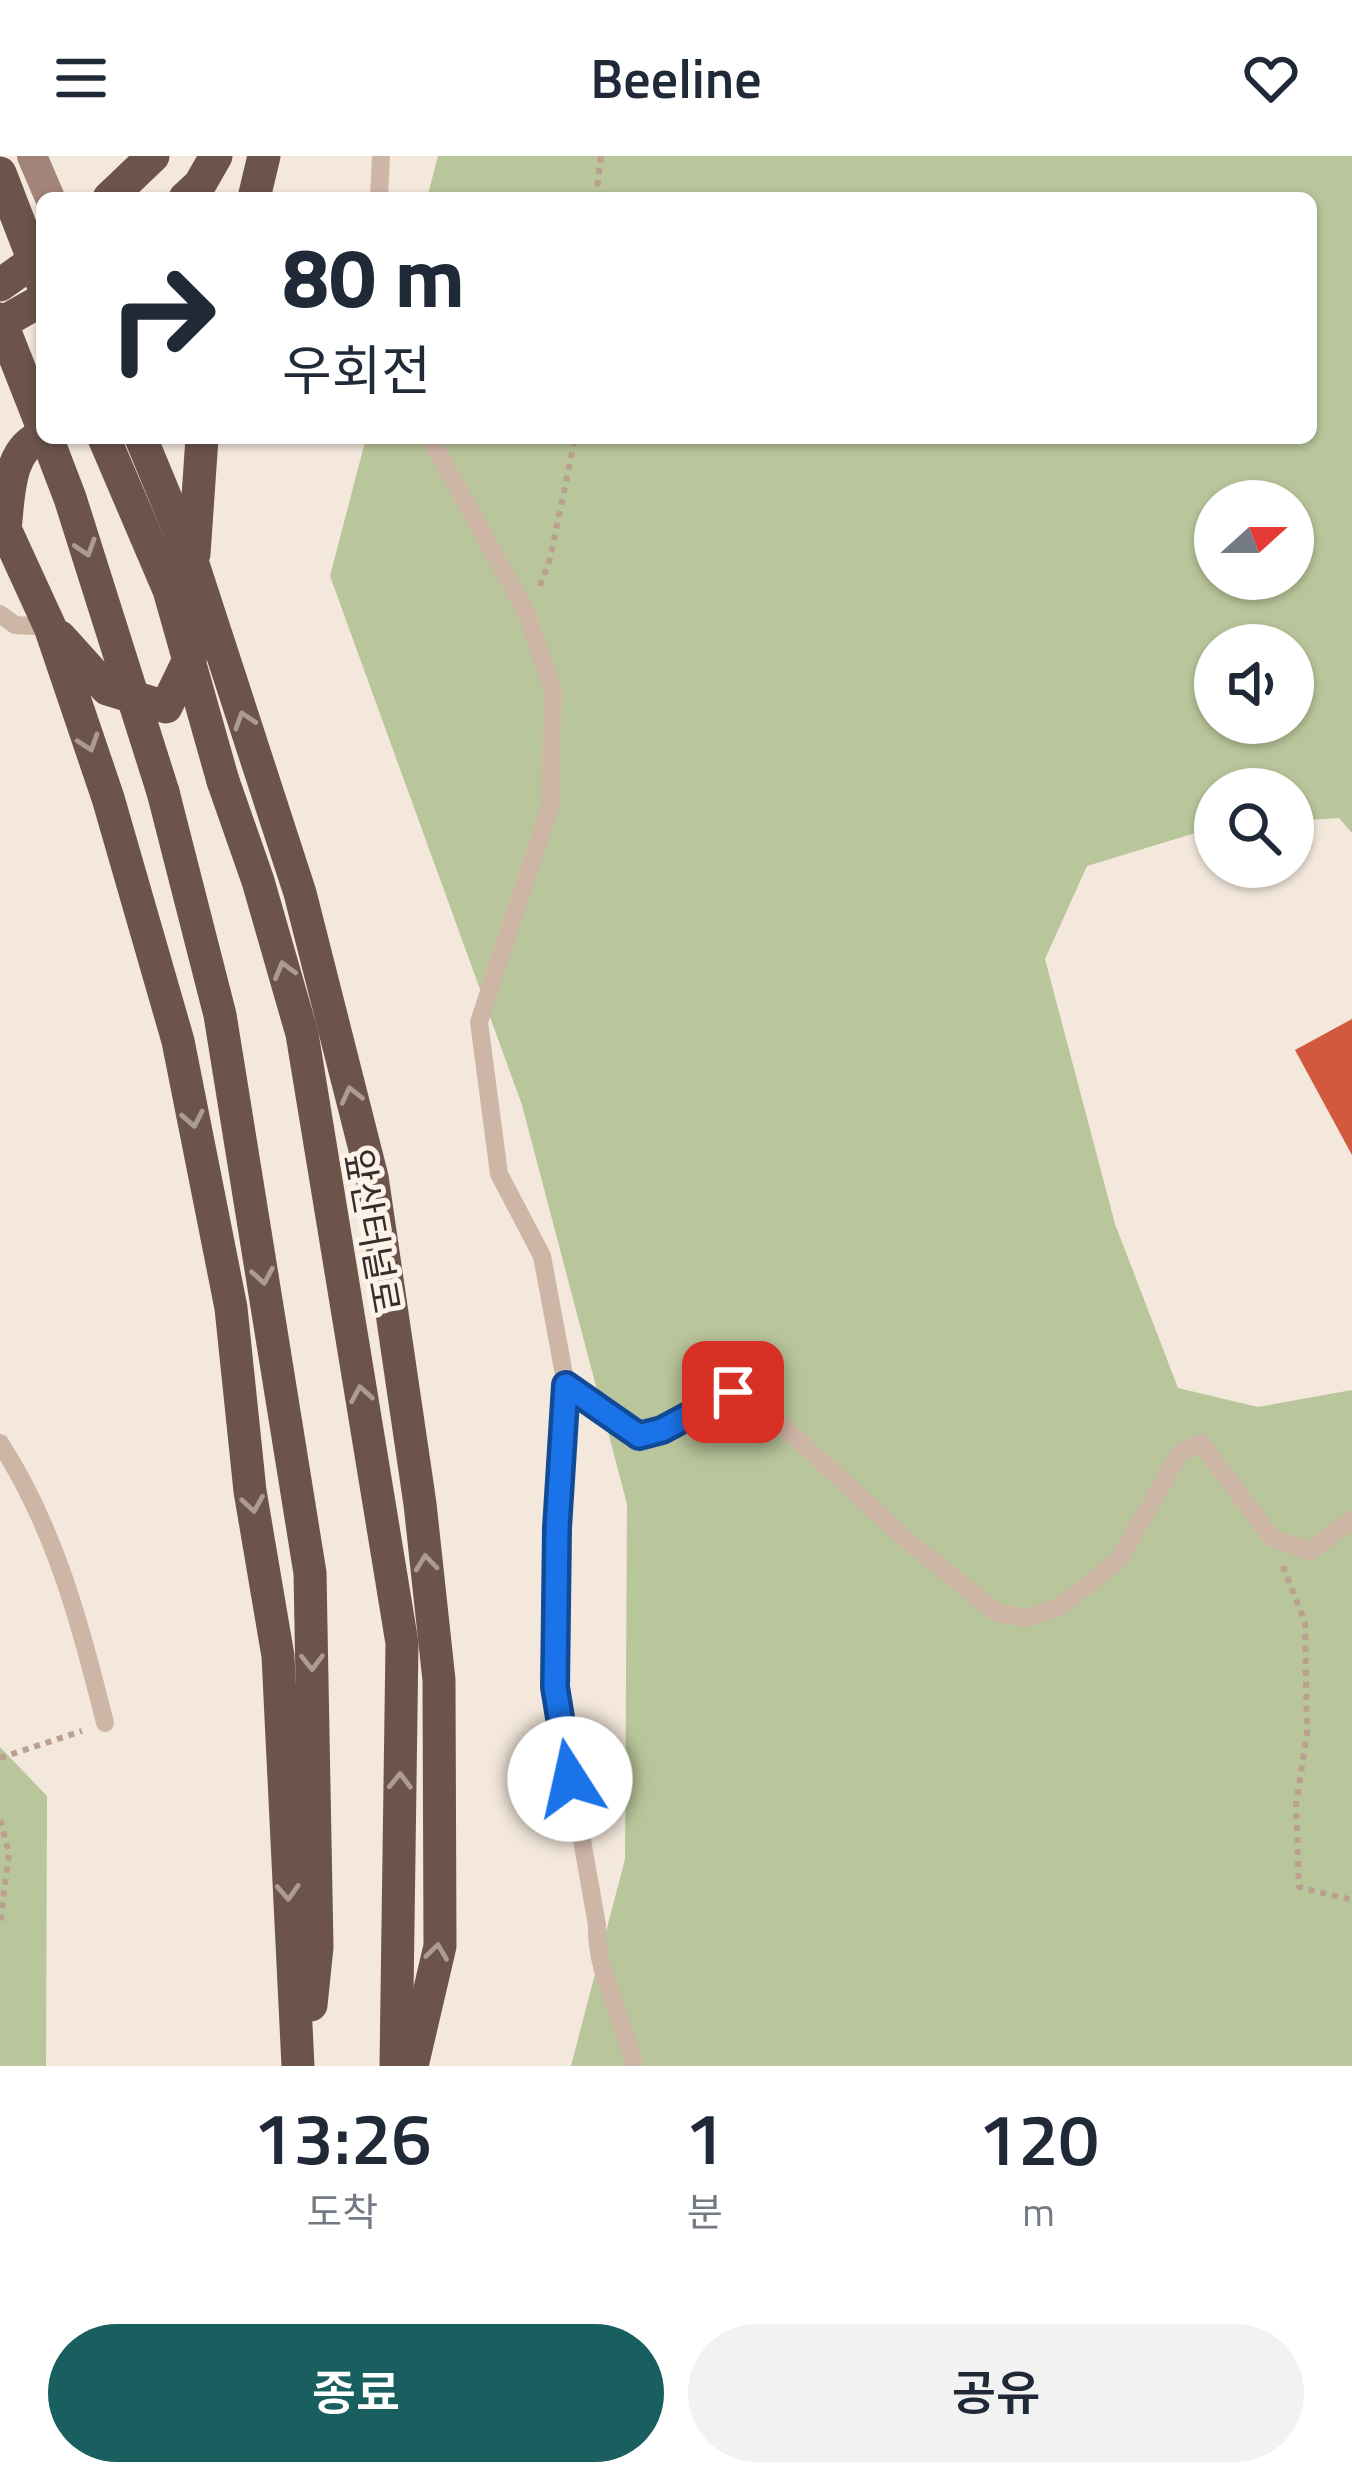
<!DOCTYPE html>
<html lang="ko">
<meta charset="utf-8">
<style>
:root{--surface:#fff;--page:#f2f2f3;--text:#1f2937;--muted:#747a83;--accent:#195f5f}
body{margin:0;font-family:"Titillium Web","Noto Sans KR",sans-serif;background:var(--page);color:var(--text);height:100vh;display:flex;flex-direction:column;font-size:45px;white-space:nowrap}
*{box-sizing:border-box;margin:0}
p{font-size:39px;color:var(--muted)}
.icon{flex:none;width:66px;height:66px;fill:none;stroke:currentColor;stroke-width:2;stroke-linecap:round;stroke-linejoin:round}
.map{position:relative;height:1910px;overflow:hidden}
.panel{display:flex;flex-direction:column;background:var(--surface);flex:1}
.panel>*{flex:none}
.guide{position:absolute;left:36px;top:36px;width:1281px;height:252px;border-radius:18px;box-shadow:0 3px 9px #0004;background:#fff;color:var(--text);overflow:hidden}
.needle{width:78px;rotate:69deg}
.tools{position:absolute;left:1194px;top:324px;display:grid;gap:24px}
.tools a{display:grid;place-items:center;width:120px;height:120px;border-radius:50%;background:var(--surface);box-shadow:0 3px 9px #0004;font-size:60px}
.pin{position:absolute;display:grid;place-items:center;width:102px;height:102px;color:#fff;margin:-51px;border-radius:24px;box-shadow:0 6px 18px #0006}
.me{position:absolute;width:132px;margin:-66px;rotate:350deg;stroke-linejoin:round;filter:drop-shadow(0 0 9px #0008)}
.turn{display:flex;align-items:center;gap:42px;height:252px;padding:0 48px;font-size:54px}
.turn .icon{width:156px;height:156px;stroke-width:2.5}
.turn b{display:block;font-size:84px;line-height:102px}
.eta{display:flex;justify-content:space-evenly;align-items:center;height:204px;text-align:center}
.eta b{font-size:72px;font-weight:600;line-height:84px}
.button{display:flex;gap:24px;margin-top:auto;padding:24px 48px}
.button a{flex:1;height:138px;border-radius:72px;background:var(--accent);color:#fff;font-size:48px;font-weight:600;line-height:138px;text-align:center}
.button a+a{background:var(--page);color:var(--text)}
header{display:flex;justify-content:space-between;align-items:center;height:156px;padding:0 48px;background:var(--surface);font-size:54px;font-weight:600}
.map>svg:first-child{display:block}
.green{fill:#b9c59a;fill-rule:evenodd}
.building{fill:#d1593e}
.lines{fill:none;stroke-linecap:round;stroke-linejoin:round}
.path{stroke:#baa091;stroke-width:6;stroke-dasharray:6 6;stroke-linecap:butt}
.service{stroke:#ceb6a7;stroke-width:18}
.secondary{stroke:#a28478;stroke-width:30}
.trunk{stroke:#6c544b;stroke-width:33}
.trunk-bridge{stroke:#6c544b;stroke-width:33}
.oneway{stroke:#ac9b92}
.route-casing{stroke:#114b97;stroke-width:30}
.route{stroke:#1a73e8;stroke-width:21}
.labels{text-anchor:middle;stroke-width:10;stroke-linejoin:round;paint-order:stroke}
.street-label{font-size:36px;fill:#3a2c28;stroke:#fbf2e9}
</style>
<header><svg class="icon" aria-label="menu" viewBox="0 0 24 24"><path d="M4 6h16M4 12h16M4 18h16"/></svg>Beeline<svg class="icon" aria-label="heart" viewBox="0 0 24 24"><path d="M12 20l-8-8c-3-5 5-10 8-4 3-6 11-1 8 4z"/></svg></header>
<div class="map">
<svg width="1352" height="1910" viewBox="0 0 1352 1910">
<rect width="100%" height="100%" fill="#f4e8dc"/>
<!-- green -->
<g class="green">
<path d="M438,0H1352V677L1339,662L1293,665V633H1215V671L1087,710L1045,803L1115,1068L1178,1232L1258,1251L1352,1234V1910H571L625,1703L627,1348L522,949L330,420L366,282H1311V42H427ZM1215,345H1293V423H1215ZM1215,489H1293V567H1215Z"/>
<polygon points="0,1591 47,1640 46,1910 0,1910"/>
</g>
<!-- building -->
<polygon class="building" points="1352,863 1352,999 1295,894"/>
<g class="lines">
<!-- path -->
<g class="path">
<polyline points="596,42 601,0"/>
<polyline points="540,430 550,403 575,282"/>
<polyline points="1283,1410 1305,1467 1307,1577 1296,1649 1299,1731 1352,1744"/>
<polyline points="0,1602 82,1575"/>
<polyline points="0,1664 9,1697 0,1768"/>
</g>
<!-- service -->
<g class="service">
<polyline points="379,42 381,0"/>
<path d="M430,282L524,452L553,534L550,652L479,866L499,1018L542,1100L566,1229L557,1372L555,1531L597,1769C595,1818 625,1862 634,1910"/>
<polyline points="0,458 15,469 50,471"/>
<polyline points="566,1229 639,1279 662,1274 733,1236 759,1248 909,1386 997,1457 1026,1462 1058,1452 1118,1405 1180,1297 1201,1287 1272,1382 1310,1395 1352,1364"/>
<path d="M0,1287C55,1372 81,1470 105,1567"/>
</g>
<!-- secondary -->
<polyline class="secondary" points="32,0 50,42"/>
<!-- trunk -->
<g class="trunk">
<polyline points="109,42 153,0"/>
<polyline points="185,42 200,28 216,0"/>
<polyline points="254,42 264,0"/>
<polyline points="0,129 42,99"/>
<polyline points="0,168 42,144"/>
<polyline points="141,282 193,408 300,737 372,1021 420,1348 439,1524 440,1790 412,1910"/>
<polyline points="0,362 50,471 108,642 178,885 231,1152 250,1335 278,1500 298,1910"/>
<path d="M5,373C9,342 7,293 42,280"/>
<polyline points="194,398 202,282"/>
<polyline points="60,481 107,533 166,551 196,489"/>
<polyline points="223,625 258,725 302,878 402,1487 396,1910"/>
<polyline points="163,636 220,859 310,1417 317,1791 311,1849"/>
</g>
<!-- trunk-bridge -->
<g class="trunk-bridge">
<polyline points="0,17 42,126"/>
<polyline points="0,163 42,270"/>
<polyline points="47,282 70,342 163,636"/>
<polyline points="104,282 169,434 223,625"/>
</g>
</g>
<!-- one-way arrows -->
<defs><path id="oneway-chevron" d="M-2-3.5L2.5 0L-2 3.5" fill="none" stroke-width="1.6" stroke-linecap="round" stroke-linejoin="round" transform="scale(3)"/></defs>
<g class="oneway">
<use href="#oneway-chevron" transform="translate(86 392) rotate(72)"/>
<use href="#oneway-chevron" transform="translate(244 564) rotate(-108)"/>
<use href="#oneway-chevron" transform="translate(89 587) rotate(71)"/>
<use href="#oneway-chevron" transform="translate(284 814) rotate(-106)"/>
<use href="#oneway-chevron" transform="translate(351 939) rotate(-104)"/>
<use href="#oneway-chevron" transform="translate(193 963) rotate(79)"/>
<use href="#oneway-chevron" transform="translate(263 1120) rotate(80)"/>
<use href="#oneway-chevron" transform="translate(361 1238) rotate(-100)"/>
<use href="#oneway-chevron" transform="translate(253 1348) rotate(81)"/>
<use href="#oneway-chevron" transform="translate(426 1407) rotate(-96)"/>
<use href="#oneway-chevron" transform="translate(312 1506) rotate(89)"/>
<use href="#oneway-chevron" transform="translate(400 1625) rotate(-89)"/>
<use href="#oneway-chevron" transform="translate(288 1736) rotate(87)"/>
<use href="#oneway-chevron" transform="translate(437 1796) rotate(-82)"/>
</g>
<g class="lines">
<!-- route casing -->
<g class="route-casing">
<polyline id="route" points="570,1623 555,1531 557,1372 566,1229 639,1280 662,1274 733,1236"/>
</g>
<!-- route -->
<use href="#route" class="route"/>
</g>
<g class="labels">
<!-- street labels -->
<g class="street-label">
<text transform="translate(373 1075) rotate(80)" y="13">앞산터널로</text>
</g>
</g>
</svg>
<div class="tools">
<a><svg class="needle" viewBox="-14 -14 28 28"><path d="M0-13l5 13h-10z" fill="#e53935"/><path d="M0 13l5-13h-10z" fill="#747a83"/></svg></a>
<a><svg class="icon" aria-label="sound" viewBox="0 0 24 24"><path d="M4 9h4l5-4v14l-5-4H4zM17 9q2 3 0 6"/></svg></a>
<a><svg class="icon" aria-label="search" viewBox="0 0 24 24"><circle cx="10" cy="10" r="6"/><path d="M15 15l6 6"/></svg></a>
</div>
<div class="pin" style="left:733px;top:1236px;background:#d93025"><svg class="icon" aria-label="arrive" viewBox="0 0 24 24"><path d="M6 21V4h12l-3 4 3 4H6"/></svg></div>
<svg class="me" style="left:570px;top:1623px" viewBox="-20 -20 40 40"><circle r="19" fill="#fff"/><path d="M0-13L10 11 0 6-10 11z" fill="#1a73e8"/></svg>
<div class="guide">
<div class="turn"><svg class="icon" aria-label="right" viewBox="0 0 24 24"><path d="M7 20v-9h11M14 6l5 5-5 5"/></svg><div><b>80 m</b>우회전</div></div>
</div>
</div>
<section class="panel">
<div class="eta">
<div><b>13:26</b><p>도착</p></div>
<div><b>1</b><p>분</p></div>
<div><b>120</b><p>m</p></div>
</div>
<div class="button"><a>종료</a><a>공유</a></div>
</section>
